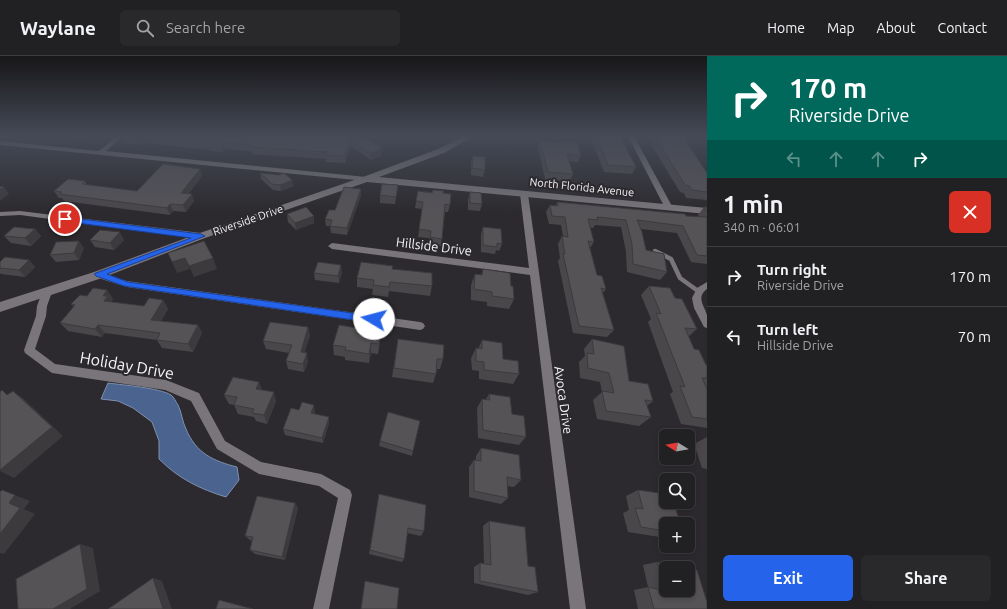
<!DOCTYPE html>
<meta charset="utf-8">
<style>
:root{--surface:#212022;--page:#29282a;--text:#f1f3f6;--muted:#a2a3a5;--line:#3e3e40;--accent:#2563eb}
body{margin:0;font-family:Ubuntu,sans-serif;background:var(--page);color:var(--text);height:100vh;display:flex;flex-direction:column;font-size:15px;white-space:nowrap}
*{box-sizing:border-box;margin:0}
p{font-size:13px;color:var(--muted)}
.icon{flex:none;width:22px;height:22px;fill:none;stroke:currentColor;stroke-width:2;stroke-linecap:round;stroke-linejoin:round}
.map{position:relative;flex:1;overflow:hidden}
.sheet{display:flex;flex-direction:column;background:var(--surface);width:300px}
.sheet>*{flex:none}
.top-card{background:#00695c;color:#fff;overflow:hidden}
.needle{width:26px;rotate:281deg}
.controls{position:absolute;left:659px;top:373px;display:grid;gap:8px}
.controls a{display:grid;place-items:center;width:36px;height:36px;border-radius:6px;background:var(--surface);box-shadow:0 2px 6px #0003,0 0 0 1px var(--line);font-size:20px}
.pin{position:absolute;display:grid;place-items:center;width:34px;height:34px;color:#fff;margin:-17px;border:2px solid #fff;border-radius:50%;box-shadow:0 1px 4px #0007}
.me{position:absolute;width:44px;margin:-22px;rotate:278deg;stroke-linejoin:round;filter:drop-shadow(0 0 3px #0008)}
.turn{display:flex;align-items:center;gap:14px;height:84px;padding:0 16px;font-size:18px}
.turn .icon{width:52px;height:52px;stroke-width:2.5}
.turn b{display:block;font-size:28px;line-height:34px}
.lanes{display:flex;align-items:center;height:38px;padding:0 16px;background:#0003;justify-content:center;gap:20px;direction:ltr}
.lanes .off{opacity:.35}
.round{display:grid;place-items:center;flex:none;width:42px;height:42px;border-radius:6px;background:var(--page)}
.summary{display:flex;align-items:center;justify-content:space-between;height:68px;padding:0 16px}
h1{font-size:24px;font-weight:700;line-height:30px}
.button{display:flex;gap:8px;margin-top:auto;padding:8px 16px}
.button a{flex:1;height:46px;border-radius:6px;background:var(--accent);color:#fff;font-size:16px;font-weight:700;line-height:46px;text-align:center}
.button a+a{background:var(--page);color:var(--text)}
ul{padding:0;list-style:none}
li{display:flex;align-items:center;gap:12px;height:60px;padding:0 16px;border-top:1px solid var(--line)}
li div{flex:1}
li b{display:block;font-size:15px}
li em{font-style:normal}
header{display:flex;align-items:center;gap:24px;box-sizing:border-box;height:56px;padding:0 20px;background:var(--surface);border-bottom:1px solid var(--line)}
header strong{font-size:19px}
nav{display:flex;gap:22px;margin-inline-start:auto;font-size:14px}
.search{width:280px;height:36px;background:var(--page);display:flex;align-items:center;gap:10px;box-sizing:border-box;padding:0 14px;border-radius:6px;color:var(--muted);font-size:15px}
main{display:flex;flex:1;min-height:0}
.map>svg:first-child{display:block}
.water{fill:#4a648f;stroke:#7e8fae}
.lines{fill:none;stroke-linecap:round;stroke-linejoin:round}
.service{stroke:#79757a;stroke-width:4.5}
.minor{fill:#79757a;fill-rule:evenodd}
.tertiary{fill:#79757a;fill-rule:evenodd}
.wall{fill:#4a474b}
.shaded-wall{fill:#3c3a3d}
.building{fill:#565357;stroke:#3c3a3d;fill-rule:evenodd}
.route{fill:#2563eb;stroke:#184099}
.labels{text-anchor:middle;stroke-width:4;stroke-linejoin:round;paint-order:stroke}
.far-street-label{font-size:11px;fill:#f6f4f7;stroke:#2c2a2e}
.street-label{font-size:13px;fill:#f6f4f7;stroke:#2c2a2e}
.near-street-label{font-size:16px;fill:#f6f4f7;stroke:#2c2a2e}
</style>
<header>
<strong>Waylane</strong>
<div class="search"><svg class="icon" aria-label="search" viewBox="0 0 24 24"><circle cx="10" cy="10" r="6"/><path d="M15 15l6 6"/></svg>Search here</div>
<nav><a>Home</a><a>Map</a><a>About</a><a>Contact</a></nav>
</header>
<main>
<div class="map">
<svg width="707" height="553" viewBox="0 0 707 553">
<rect width="100%" height="100%" fill="#2c2a2e"/>
<!-- water -->
<path class="water" d="M108,327C123,329 160,332 171,339C174,341 176,346 178,349C182,357 182,365 186,373C196,397 213,405 237,411L239,424L226,441C200,433 179,423 159,403V385L152,366L133,352L118,345L101,343Z"/>
<g class="lines">
<!-- service -->
<polyline class="service" points="655,195 671,203 680,222 698,235"/>
<!-- minor -->
<g class="minor">
<polygon points="117,80 123,80 106,95 366,121 369,123 366,125 0,89 0,85 99,95"/>
<polygon points="628,80 634,80 673,152 672,154 669,154 665,152"/>
<polygon points="521,136 524,136 528,138 586,553 570,553 530,219 332,193 328,190 332,187 529,212 520,138"/>
<polygon points="20,155 201,177 205,180 201,183 20,159 0,160 0,156"/>
<polygon points="98,216 127,225 420,266 423,267 425,270 423,273 420,274 127,231 95,221 94,219 95,217"/>
<path d="M707,226V233C696,241 704,249 707,259C707,263 707,268 707,272L704,271L694,252L692,242L697,232Z"/>
<polygon points="47,233 52,236 47,250 46,260 35,293 55,308 166,324 199,337 225,385 261,406 321,418 350,434 352,439 329,553 313,553 338,442 319,430 259,418 217,393 191,345 165,334 52,317 25,297 24,294 36,260 37,250 42,236"/>
</g>
<!-- tertiary -->
<polygon class="tertiary" points="465,80 474,80 444,97 379,121 707,152 707,158 367,126 205,182 102,222 0,256 0,246 94,216 197,178 363,121 438,93"/>
</g>
<!-- wall -->
<g class="wall">
<polygon points="59,80 94,80 90,83"/>
<polygon points="121,80 363,80 382,99 371,104 351,90 345,107 326,106 326,103 252,98 252,95 225,93 222,96 211,95 210,94 144,87 142,89 125,87"/>
<polygon points="590,80 620,80 636,111 632,118 604,116"/>
<polygon points="646,80 678,80 707,117 707,144 686,142 684,137 680,136"/>
<polygon points="702,80 707,80 707,82 703,82"/>
<polygon points="540,85 565,87 566,86 581,99 578,106 569,105 573,118 570,125 545,123 538,91"/>
<polygon points="473,100 485,114 483,121 471,119 471,107"/>
<polygon points="200,113 202,120 188,138 194,145 186,156 173,155 170,159 64,145 62,142 59,142 54,135 85,125 87,129 137,135"/>
<polygon points="260,117 279,119 292,124 293,130 281,135 273,134 261,123"/>
<polygon points="398,129 395,148 380,147 380,139"/>
<polygon points="361,133 361,140 347,179 331,177 330,170 326,170 325,163"/>
<polygon points="418,135 443,137 450,149 448,156 445,156 442,183 441,190 428,188 429,182 418,181 422,153 415,152"/>
<polygon points="470,136 482,148 480,155 468,154 468,144"/>
<polygon points="557,146 699,161 698,159 704,151 707,151 707,208 691,206 677,177 641,173 646,194 667,216 660,224 627,216 626,196 621,171 595,169 593,172 590,172 594,186 590,192 597,219 606,233 602,238 614,274 607,281 573,277 558,205 560,202 558,188 562,180 563,180 561,169 549,168 546,156 550,149 556,149"/>
<polygon points="287,158 314,167 296,174 288,166"/>
<polygon points="483,171 502,188 499,195 496,194 495,198 481,196 481,178"/>
<polygon points="35,173 41,180 31,190 11,187 4,180"/>
<polygon points="90,184 124,184 114,194 95,191"/>
<polygon points="84,192 79,204 56,206 50,199"/>
<polygon points="29,204 35,211 25,221 1,218 0,217 0,206"/>
<polygon points="392,213 432,230 430,240 389,235 388,241 372,239 373,233 357,231 357,222"/>
<polygon points="483,213 511,230 514,243 509,253 487,250 487,246 471,244 471,229 475,218 481,219"/>
<polygon points="342,216 339,227 315,224 314,217"/>
<polygon points="649,230 675,242 697,273 689,280 694,293 706,309 707,309 707,332 706,332 707,333 707,372 681,368 670,338 673,336 648,266 651,263 641,239"/>
<polygon points="107,234 113,243 111,245 112,246 144,250 163,244 168,253 161,265 198,269 202,277 193,296 162,292 157,284 105,277 102,281 68,275 60,267 74,251 71,248 87,240"/>
<polygon points="308,271 310,280 304,297 308,306 304,316 288,313 286,305 289,297 266,293 263,285"/>
<polygon points="381,276 380,286 378,298 371,297 369,307 345,304 345,301 334,299 333,289"/>
<polygon points="398,283 443,303 440,313 437,313 436,318 433,327 392,321"/>
<polygon points="592,283 629,325 653,345 647,350 651,361 639,370 597,363 593,344 602,336 600,326 580,322 579,306 585,300 584,293"/>
<polygon points="482,284 503,303 519,318 513,328 479,323 479,315 472,314 471,302 476,292 478,293"/>
<polygon points="262,334 276,345 267,368 256,365 254,361 238,358 234,349 229,348 224,339"/>
<polygon points="489,338 512,358 526,381 519,389 478,382 477,352 482,343 486,343"/>
<polygon points="299,354 315,355 314,358 329,361 329,367 323,387 285,379 283,373"/>
<polygon points="707,381 707,413 702,412 694,388"/>
<polygon points="380,385 413,395 412,400 379,390"/>
<polygon points="481,392 521,424 514,431 507,430 508,442 501,448 469,441 469,411 474,404 476,404 476,400"/>
<polygon points="638,434 666,468 666,482 628,476 623,457 629,454 626,440"/>
<polygon points="379,438 424,475 421,480 407,477 404,503 402,506 369,498"/>
<polygon points="295,447 298,452 285,504 255,498 250,494 252,485 250,484 245,480"/>
<polygon points="489,465 528,510 538,536 528,539 474,527 474,511 480,507 484,508 483,470"/>
<polygon points="657,506 707,553 638,553 634,534 648,531 643,509"/>
</g>
<!-- shaded-wall -->
<g class="shaded-wall">
<polygon points="88,80 94,80 90,83"/>
<polygon points="141,80 144,87 142,89 139,82"/>
<polygon points="351,84 351,90 345,107 345,100"/>
<polygon points="223,86 225,93 222,96 221,89"/>
<polygon points="383,92 382,99 371,104 371,97"/>
<polygon points="200,113 202,120 183,144 181,137"/>
<polygon points="292,124 293,130 281,135 280,129"/>
<polygon points="4,131 9,138 0,145 0,134"/>
<polygon points="361,133 361,140 347,179 347,172"/>
<polygon points="192,138 194,145 186,156 183,149"/>
<polygon points="170,148 173,155 170,159 167,152"/>
<polygon points="314,160 314,167 296,174 295,167"/>
<polygon points="35,173 41,180 31,190 25,182"/>
<polygon points="120,176 124,184 114,194 110,187"/>
<polygon points="79,185 84,192 79,204 74,197"/>
<polygon points="185,202 190,213 177,217 172,206"/>
<polygon points="213,202 217,213 194,221 189,210"/>
<polygon points="29,204 35,211 25,221 19,214"/>
<polygon points="341,209 342,216 339,227 338,220"/>
<polygon points="107,234 113,243 111,245 114,249 104,245 103,240"/>
<polygon points="163,244 168,253 156,272 151,264"/>
<polygon points="98,269 105,277 102,281 95,273"/>
<polygon points="198,269 202,277 193,296 188,288"/>
<polygon points="308,271 310,280 302,304 301,296"/>
<polygon points="381,276 380,286 378,298 379,288"/>
<polygon points="371,287 371,297 369,307 369,298"/>
<polygon points="307,297 308,306 304,316 303,308"/>
<polygon points="259,326 263,336 256,333"/>
<polygon points="13,335 25,344 63,380 14,422 0,415"/>
<polygon points="274,336 276,345 267,368 264,359"/>
<polygon points="314,349 315,355 312,363 311,357"/>
<polygon points="329,361 329,367 323,387 322,382"/>
<polygon points="15,439 30,445 24,453 35,458 4,498 0,497 0,478 9,447"/>
<polygon points="295,447 298,452 285,504 282,501"/>
<polygon points="80,488 93,492 100,535 70,553 53,553"/>
<polygon points="153,522 162,525 172,553 163,553"/>
</g>
<!-- building -->
<g class="building">
<polygon points="121,80 363,80 383,92 371,97 351,84 345,100 326,99 327,96 251,91 252,89 223,86 221,89 209,88 210,87 141,80 139,82"/>
<polygon points="596,80 620,80 636,111 608,109"/>
<polygon points="655,80 678,80 680,82 684,82 707,117 707,136 692,134 689,130 685,129"/>
<polygon points="540,85 566,87 566,86 577,87 581,99 567,98 573,118 548,116"/>
<polygon points="473,100 485,101 485,114 472,112"/>
<polygon points="163,108 200,113 181,137 192,138 183,149 170,148 167,152 59,138 62,136 54,135 68,123 85,125 82,128 137,135"/>
<polygon points="260,117 279,119 284,117 292,124 280,129 272,128"/>
<polygon points="382,128 398,129 396,141 380,139"/>
<polygon points="0,130 4,131 0,134"/>
<polygon points="344,131 361,133 347,172 330,170 332,164 325,163 329,154 335,154"/>
<polygon points="433,134 444,135 443,137 451,138 450,149 445,148 442,183 430,181 431,175 419,173 423,146 416,145 418,135 432,137"/>
<polygon points="470,136 481,137 482,148 470,147"/>
<polygon points="557,146 685,158 686,160 707,161 707,200 697,199 683,170 637,164 642,176 646,194 664,198 667,216 633,208 632,188 626,164 597,161 598,164 588,163 594,186 588,185 597,219 602,220 606,233 601,232 614,274 579,270 563,198 565,198 562,180 568,181 565,161 552,160 550,149 558,150"/>
<polygon points="306,151 314,160 295,167 287,158"/>
<polygon points="704,151 707,151 707,156"/>
<polygon points="14,171 35,173 25,182 4,180"/>
<polygon points="483,171 501,173 502,188 497,187 497,191 483,189"/>
<polygon points="100,174 120,176 110,187 90,184"/>
<polygon points="79,185 74,197 50,199 56,186"/>
<polygon points="204,185 213,202 189,210 185,202 172,206 168,197"/>
<polygon points="5,201 29,204 19,214 0,212 0,206"/>
<polygon points="318,206 341,209 338,220 314,217"/>
<polygon points="361,206 393,210 392,213 432,217 432,230 390,226 389,231 373,229 374,224 357,222"/>
<polygon points="483,213 510,217 511,230 513,230 514,243 492,240 492,236 474,233 475,218 482,219"/>
<polygon points="649,230 670,232 675,242 682,243 697,273 685,272 694,293 699,294 706,309 707,309 707,322 702,322 707,333 707,363 692,361 680,330 685,331 656,257 661,258"/>
<polygon points="93,232 107,234 103,240 108,240 104,245 144,250 149,242 163,244 151,264 198,269 188,288 157,284 160,277 98,269 95,273 60,267 75,249 71,248 80,239 87,240"/>
<polygon points="270,266 308,271 301,296 307,297 303,308 286,305 292,289 263,285"/>
<polygon points="339,269 381,276 379,288 371,287 369,298 345,294 346,291 333,289"/>
<polygon points="398,283 444,289 443,303 437,303 436,318 394,312"/>
<polygon points="592,283 624,290 629,325 648,328 653,345 645,344 651,361 606,355 602,335 614,337 609,317 588,312 587,297 594,298"/>
<polygon points="482,284 502,287 503,303 518,305 519,318 484,314 484,306 476,305 476,292 482,293"/>
<polygon points="233,321 259,326 256,333 274,336 264,359 252,357 254,353 234,349 237,341 224,339"/>
<polygon points="2,334 7,339 13,335 52,371 0,414 0,336"/>
<polygon points="489,338 510,341 512,358 524,360 526,381 483,374 482,343 490,344"/>
<polygon points="302,346 314,349 311,357 329,361 322,382 283,373 291,352 299,354"/>
<polygon points="388,356 420,365 413,395 380,385"/>
<polygon points="481,392 519,399 521,424 507,421 508,442 474,435 474,404 481,405"/>
<polygon points="2,434 15,439 9,447 20,452 0,478 0,436"/>
<polygon points="638,434 666,438 666,446 673,446 681,468 666,468 666,475 641,471 635,452 643,453"/>
<polygon points="379,438 426,449 424,475 408,472 404,503 370,494"/>
<polygon points="257,440 295,447 282,501 250,494 253,481 245,480"/>
<polygon points="489,465 525,471 528,510 535,511 538,536 480,525 480,507 491,509"/>
<polygon points="80,488 87,533 53,553 18,553 16,523"/>
<path d="M657,506L697,514L707,546V553H654L648,531L665,535ZM666,512H688V534H666Z"/>
<polygon points="153,522 163,553 108,553"/>
<polygon points="365,525 399,532 397,553 361,553"/>
<polygon points="219,544 253,553 216,553"/>
</g>
<!-- sky -->
<linearGradient id="sky" x2="0" y2="1"><stop stop-color="#181719"/><stop offset="0.51" stop-color="#454a57"/><stop offset="1" stop-color="#454a57" stop-opacity="0"/></linearGradient>
<rect width="707" height="157" fill="url(#sky)"/>
<!-- route -->
<polygon class="route" points="65,161 201,178 205,180 107,218 128,226 374,260 378,263 374,267 124,230 96,220 94,218 96,217 191,182 62,165 61,163"/>
<g class="labels">
<!-- far-street labels -->
<g class="far-street-label">
<text transform="translate(582 131) rotate(6)" y="4">North Florida Avenue</text>
<text transform="translate(248 164) rotate(-19)" y="4">Riverside Drive</text>
</g>
<!-- street labels -->
<g class="street-label">
<text transform="translate(434 190) rotate(7)" y="5">Hillside Drive</text>
<text transform="translate(564 344) rotate(82)" y="5">Avoca Drive</text>
</g>
<!-- near-street labels -->
<g class="near-street-label">
<text transform="translate(127 309) rotate(10)" y="6">Holiday Drive</text>
</g>
</g>
</svg>
<div class="controls">
<a><svg class="needle" viewBox="-14 -14 28 28"><path d="M0-13l5 13h-10z" fill="#e53935"/><path d="M0 13l5-13h-10z" fill="#a2a3a5"/></svg></a>
<a><svg class="icon" aria-label="search" viewBox="0 0 24 24"><circle cx="10" cy="10" r="6"/><path d="M15 15l6 6"/></svg></a>
<a>+</a>
<a>−</a>
</div>
<div class="pin" style="left:65px;top:163px;background:#d93025"><svg class="icon" aria-label="arrive" viewBox="0 0 24 24"><path d="M6 21V4h12l-3 4 3 4H6"/></svg></div>
<svg class="me" style="left:374px;top:263px" viewBox="-20 -20 40 40"><circle r="19" fill="#fff"/><path d="M0-13L10 11 0 6-10 11z" fill="#2563eb"/></svg>
</div>
<section class="sheet">
<div class="top-card">
<div class="turn"><svg class="icon" aria-label="right" viewBox="0 0 24 24"><path d="M7 20v-9h11M14 6l5 5-5 5"/></svg><div><b>170 m</b>Riverside Drive</div></div>
<div class="lanes"><svg class="icon off" aria-label="left" viewBox="0 0 24 24"><path d="M17 20v-9H6M10 6l-5 5 5 5"/></svg><svg class="icon off" aria-label="ahead" viewBox="0 0 24 24"><path d="M12 20V5M6 11l6-6 6 6"/></svg><svg class="icon off" aria-label="ahead" viewBox="0 0 24 24"><path d="M12 20V5M6 11l6-6 6 6"/></svg><svg class="icon" aria-label="right" viewBox="0 0 24 24"><path d="M7 20v-9h11M14 6l5 5-5 5"/></svg></div>
</div>
<div class="summary"><div><h1>1 min</h1><p>340 m · 06:01</p></div><a class="round" style="background:#d93025;color:#fff"><svg class="icon" aria-label="close" viewBox="0 0 24 24"><path d="M6 6l12 12M18 6L6 18"/></svg></a></div>
<ul>
<li><svg class="icon" aria-label="right" viewBox="0 0 24 24"><path d="M7 20v-9h11M14 6l5 5-5 5"/></svg><div><b>Turn right</b><p>Riverside Drive</p></div><em>170 m</em></li>
<li><svg class="icon" aria-label="left" viewBox="0 0 24 24"><path d="M17 20v-9H6M10 6l-5 5 5 5"/></svg><div><b>Turn left</b><p>Hillside Drive</p></div><em>70 m</em></li>
</ul>
<div class="button"><a>Exit</a><a>Share</a></div>
</section>
</main>
